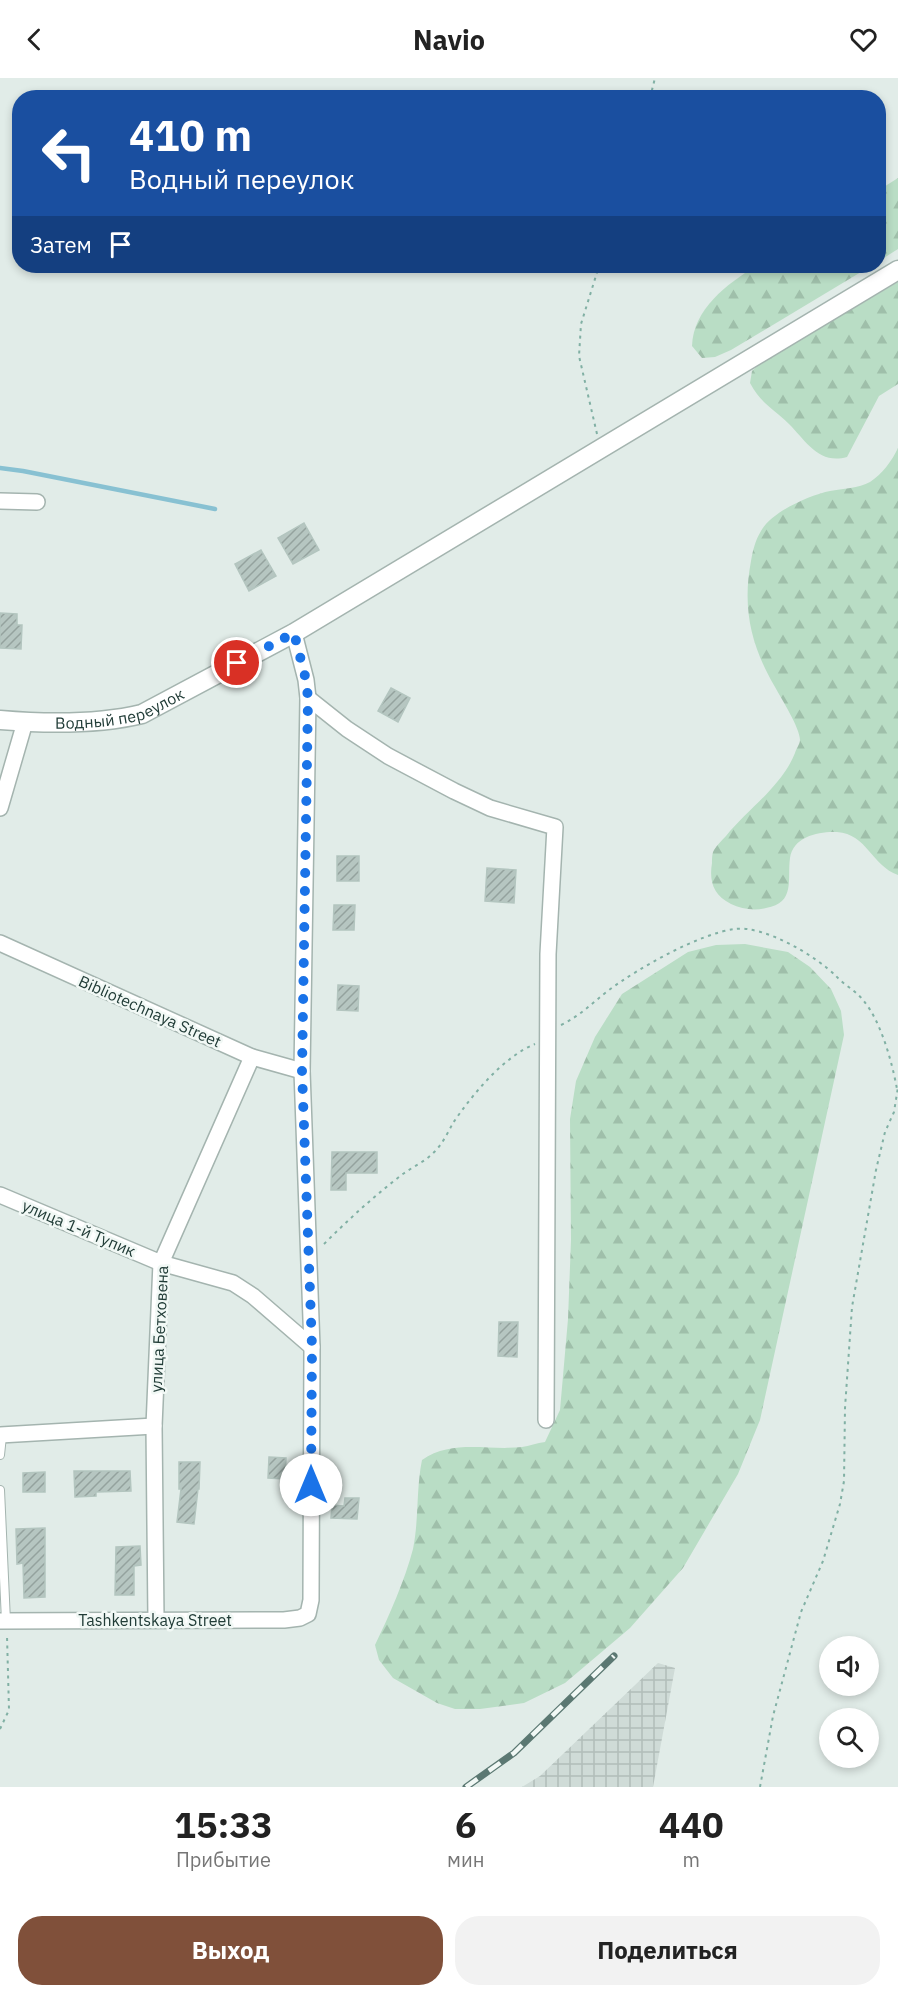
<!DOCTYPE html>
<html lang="ru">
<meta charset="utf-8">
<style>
:root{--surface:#fff;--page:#f2f2f2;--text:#222;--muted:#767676;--accent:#80503a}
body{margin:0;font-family:"IBM Plex Sans",sans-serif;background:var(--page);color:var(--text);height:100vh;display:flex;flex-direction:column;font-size:22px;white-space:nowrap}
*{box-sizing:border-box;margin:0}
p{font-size:20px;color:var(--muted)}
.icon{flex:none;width:33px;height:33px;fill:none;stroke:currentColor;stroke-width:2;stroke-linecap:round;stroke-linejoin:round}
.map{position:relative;height:1709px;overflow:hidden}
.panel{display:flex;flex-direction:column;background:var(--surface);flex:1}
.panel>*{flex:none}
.hud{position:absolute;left:12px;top:12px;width:874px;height:183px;border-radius:24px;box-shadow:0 3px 9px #0003;background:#1a4fa0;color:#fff;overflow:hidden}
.buttons{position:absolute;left:819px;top:1558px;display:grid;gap:12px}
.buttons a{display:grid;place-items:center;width:60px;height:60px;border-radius:50%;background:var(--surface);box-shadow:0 3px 9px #0003;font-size:30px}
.pin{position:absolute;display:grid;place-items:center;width:51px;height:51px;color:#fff;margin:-26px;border:3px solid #fff;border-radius:50%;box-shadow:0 2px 6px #0007}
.me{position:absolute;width:66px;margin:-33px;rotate:0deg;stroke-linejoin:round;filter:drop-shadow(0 0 4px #0008)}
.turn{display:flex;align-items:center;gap:21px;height:126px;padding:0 18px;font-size:27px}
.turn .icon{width:78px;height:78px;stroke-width:2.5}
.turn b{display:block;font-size:42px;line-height:51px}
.then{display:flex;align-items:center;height:57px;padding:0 18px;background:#0003;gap:12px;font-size:22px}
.eta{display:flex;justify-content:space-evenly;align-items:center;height:102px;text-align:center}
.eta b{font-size:36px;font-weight:700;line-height:42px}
.button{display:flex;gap:12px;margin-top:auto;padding:12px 18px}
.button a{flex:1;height:69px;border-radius:24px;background:var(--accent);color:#fff;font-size:24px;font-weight:700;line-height:69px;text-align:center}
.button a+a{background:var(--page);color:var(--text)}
header{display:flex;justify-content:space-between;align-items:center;height:78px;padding:0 18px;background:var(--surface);font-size:27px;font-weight:700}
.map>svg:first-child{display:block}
.industrial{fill:url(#industrial-grid)}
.forest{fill:url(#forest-firs)}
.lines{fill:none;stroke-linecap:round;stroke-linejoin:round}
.stream{stroke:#88c1d2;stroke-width:4.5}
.building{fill:url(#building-hatch);stroke:#b3c5bf;stroke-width:1.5}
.service-casing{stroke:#a4b4af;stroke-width:10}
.minor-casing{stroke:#a4b4af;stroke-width:18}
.tertiary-casing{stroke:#a4b4af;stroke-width:21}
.path{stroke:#81b0a4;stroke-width:2;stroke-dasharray:3 4.5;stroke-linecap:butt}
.service{stroke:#fff;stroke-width:8}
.minor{stroke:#fff;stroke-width:15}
.tertiary{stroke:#fff;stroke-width:18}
.rail-casing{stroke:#5b7872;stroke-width:7}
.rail{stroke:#f1f8f5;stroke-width:4.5;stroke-dasharray:14;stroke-linecap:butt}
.route{stroke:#1a73e8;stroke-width:10;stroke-dasharray:0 18}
.labels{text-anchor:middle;stroke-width:5;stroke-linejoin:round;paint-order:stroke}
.street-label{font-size:16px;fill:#213c37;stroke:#f1f8f5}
</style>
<header><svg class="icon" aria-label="back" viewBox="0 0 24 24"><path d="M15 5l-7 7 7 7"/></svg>Navio<svg class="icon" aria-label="heart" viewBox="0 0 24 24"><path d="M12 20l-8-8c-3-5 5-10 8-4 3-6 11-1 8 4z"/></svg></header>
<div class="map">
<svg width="898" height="1709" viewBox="0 0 898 1709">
<defs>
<pattern id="industrial-grid" width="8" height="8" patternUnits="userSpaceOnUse" patternTransform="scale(1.5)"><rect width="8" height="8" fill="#cfdbd7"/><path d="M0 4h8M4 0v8" fill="none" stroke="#b1bdb9"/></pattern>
<pattern id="forest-firs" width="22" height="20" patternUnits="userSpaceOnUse" patternTransform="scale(1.5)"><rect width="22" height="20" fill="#b9ddc5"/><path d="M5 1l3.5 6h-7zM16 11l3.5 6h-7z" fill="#9fbfaa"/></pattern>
<pattern id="building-hatch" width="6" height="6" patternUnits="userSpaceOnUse" patternTransform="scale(1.5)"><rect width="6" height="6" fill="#b6c6c1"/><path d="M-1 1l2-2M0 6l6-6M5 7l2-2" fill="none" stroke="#94a29e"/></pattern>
</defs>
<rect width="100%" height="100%" fill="#e1ece8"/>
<!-- industrial -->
<polygon class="industrial" points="658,1585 675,1590 653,1709 522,1709 540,1698"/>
<!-- forest -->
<g class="forest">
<polygon points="898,100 898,171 879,183 879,112"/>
<path d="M756,188H871L731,272L715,279L702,280L692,268C693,231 727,206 756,188Z"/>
<path d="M898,204V306L879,318L847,379C819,387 806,363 789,346C773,330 762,327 750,305L752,293L762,284Z"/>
<path d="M898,370V797C872,788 867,756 837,754C820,753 793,758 790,780C787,801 796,825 766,830C755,833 741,831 731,826C713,817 709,803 712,785C712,781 712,775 714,772C717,767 722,762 726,758C748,731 782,708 795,675C796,671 800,666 800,662C800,650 781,620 775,609C751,568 742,530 751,483C753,472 755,463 761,453C771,434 810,417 830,413C842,411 859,410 870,404C882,396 892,383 898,370Z"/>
<path d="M745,866L788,874L810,889L831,911L841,933L844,957L760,1342L738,1396L683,1490L630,1550L565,1605L524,1625L480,1631H455L437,1625L393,1600L379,1582L375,1567C389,1538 405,1502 413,1471C419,1442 416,1411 422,1382C452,1361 488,1373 522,1369C529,1368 537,1365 545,1364L560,1332L568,1241L571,1162L570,1041L576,1003L595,959L622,916L688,874L716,867Z"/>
</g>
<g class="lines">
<!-- stream -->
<polyline class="stream" points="0,390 23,393 215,431"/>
</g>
<!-- building -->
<g class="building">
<polygon points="304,445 319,472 293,486 278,460"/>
<polygon points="261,472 276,498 249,513 235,486"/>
<polygon points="0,535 17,536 17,547 22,547 21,571 0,570"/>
<polygon points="391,610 410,620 398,644 378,633"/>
<rect x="337" y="778" width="22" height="25"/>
<polygon points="487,790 516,792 514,825 485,823"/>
<polygon points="334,827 355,827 354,852 333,852"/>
<polygon points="338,907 359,908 358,933 337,932"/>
<polygon points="332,1074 377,1074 377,1095 346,1095 346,1112 331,1112"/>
<polygon points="499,1244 518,1244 517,1279 498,1278"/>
<polygon points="269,1379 286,1380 285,1401 268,1400"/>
<polygon points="179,1384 200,1384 199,1411 198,1411 194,1446 177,1444 181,1411 179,1411"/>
<polygon points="74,1393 130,1393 131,1413 96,1414 96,1418 75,1419"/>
<polygon points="45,1394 45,1414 23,1414 23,1395"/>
<polygon points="345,1420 359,1420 357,1441 331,1440 332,1427 344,1428"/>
<polygon points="45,1450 45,1519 24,1520 23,1485 17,1486 16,1451"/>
<polygon points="140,1468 141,1487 134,1488 134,1517 115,1517 116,1469"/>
</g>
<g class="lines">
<!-- service casing -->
<g class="service-casing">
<g id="service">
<polyline points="0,1377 2,1358"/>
<polyline points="0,1412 6,1543"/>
</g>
</g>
<!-- minor casing -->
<g class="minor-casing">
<g id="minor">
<polyline points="0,423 37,424"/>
<polyline points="308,620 347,651 388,678 454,713 490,730 555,749 548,876 546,1342"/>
<polyline points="0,730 25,644"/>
<polyline points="0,865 252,979 302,993"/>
<polyline points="0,1117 161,1185 233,1205 253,1218 312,1269"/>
<polyline points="0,1357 154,1348"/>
<polyline points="156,1542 154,1348 161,1185 252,979"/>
<polyline points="0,1543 284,1542 300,1540 308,1536 311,1522 312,1269 302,993 308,620 306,602 294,555"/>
</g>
</g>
<!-- tertiary casing -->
<g class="tertiary-casing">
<g id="tertiary">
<path id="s1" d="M0,642C47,646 96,647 142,636L294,555L898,192"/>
</g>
</g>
<!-- path -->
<g class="path">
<polyline points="650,20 655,0"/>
<polyline points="597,356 579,278 581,246 599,188"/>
<path d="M561,947C580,938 592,925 609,912C637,891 700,855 735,851C764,847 816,878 836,898C844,907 855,912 863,922C881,943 892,984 897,1011"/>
<path d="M324,1166C348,1142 372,1120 399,1099C411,1089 426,1084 436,1072C443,1065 448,1054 453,1045C472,1017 503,979 535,966"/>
<polyline points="0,1651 9,1632 7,1558"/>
<polyline points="760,1709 773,1638 801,1534 823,1483 840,1426 844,1403 845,1330 852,1229 876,1092 885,1054 894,1034 898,1009"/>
</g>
<!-- service -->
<use href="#service" class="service"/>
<!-- minor -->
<use href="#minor" class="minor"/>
<!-- tertiary -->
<use href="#tertiary" class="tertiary"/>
<!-- rail casing -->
<g class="rail-casing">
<polyline id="rail" points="466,1709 514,1675 614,1578"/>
</g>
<!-- rail -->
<use href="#rail" class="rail"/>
</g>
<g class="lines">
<!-- route -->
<polyline class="route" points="237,585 294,555 306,602 308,620 302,993 312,1269 311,1407"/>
</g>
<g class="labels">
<!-- street labels -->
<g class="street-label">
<text dy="6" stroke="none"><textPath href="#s1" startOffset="122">Водный переулок</textPath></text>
<text transform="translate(150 933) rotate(24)" y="6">Bibliotechnaya Street</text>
<text transform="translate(79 1150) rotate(23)" y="6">улица 1-й Тупик</text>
<text transform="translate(159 1251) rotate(-87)" y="6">улица Бетховена</text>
<text x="155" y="1548">Tashkentskaya Street</text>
</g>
</g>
</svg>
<div class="buttons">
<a><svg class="icon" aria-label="sound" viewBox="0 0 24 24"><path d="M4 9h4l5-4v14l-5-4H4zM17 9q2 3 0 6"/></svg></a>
<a><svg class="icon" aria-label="search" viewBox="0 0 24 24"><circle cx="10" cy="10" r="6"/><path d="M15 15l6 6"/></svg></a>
</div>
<div class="pin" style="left:237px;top:585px;background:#d93025"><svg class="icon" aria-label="arrive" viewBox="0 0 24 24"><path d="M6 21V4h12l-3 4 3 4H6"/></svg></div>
<svg class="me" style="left:311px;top:1407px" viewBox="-20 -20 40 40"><circle r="19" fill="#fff"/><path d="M0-13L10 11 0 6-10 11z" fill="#1a73e8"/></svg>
<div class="hud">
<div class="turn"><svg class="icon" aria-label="left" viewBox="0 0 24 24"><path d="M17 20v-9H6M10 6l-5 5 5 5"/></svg><div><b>410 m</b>Водный переулок</div></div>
<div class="then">Затем<svg class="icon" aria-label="arrive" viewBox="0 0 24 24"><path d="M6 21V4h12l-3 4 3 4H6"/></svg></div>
</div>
</div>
<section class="panel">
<div class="eta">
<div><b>15:33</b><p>Прибытие</p></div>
<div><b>6</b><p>мин</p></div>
<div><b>440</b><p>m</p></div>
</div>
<div class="button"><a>Выход</a><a>Поделиться</a></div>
</section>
